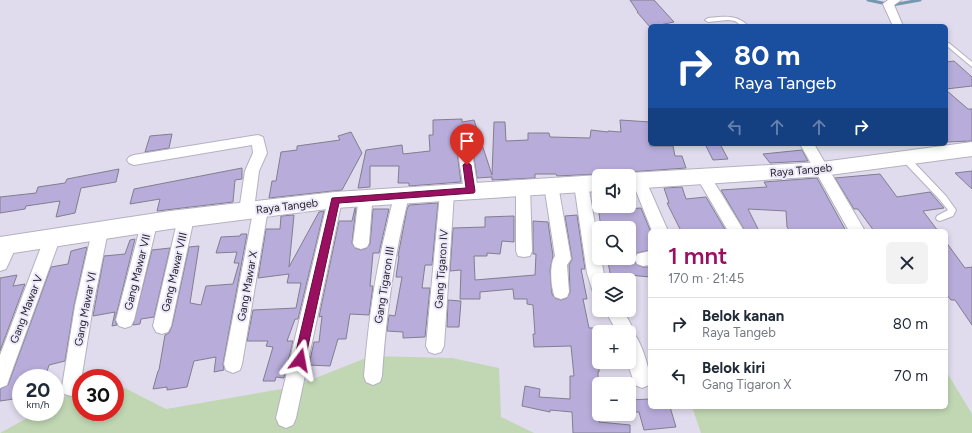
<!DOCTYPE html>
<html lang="id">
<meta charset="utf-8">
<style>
:root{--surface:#fff;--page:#f2f2f3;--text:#1f2937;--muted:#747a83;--line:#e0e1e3;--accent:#9a1061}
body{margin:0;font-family:Figtree,sans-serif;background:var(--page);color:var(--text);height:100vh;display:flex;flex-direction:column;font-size:15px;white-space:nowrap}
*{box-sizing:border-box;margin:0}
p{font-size:13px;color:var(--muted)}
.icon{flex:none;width:22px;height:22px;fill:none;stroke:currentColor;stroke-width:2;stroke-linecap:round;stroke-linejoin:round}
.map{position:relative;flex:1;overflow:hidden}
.panel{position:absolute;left:648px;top:229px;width:300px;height:180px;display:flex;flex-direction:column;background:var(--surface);border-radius:6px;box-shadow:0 2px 6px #0003}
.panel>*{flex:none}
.top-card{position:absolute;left:648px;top:24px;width:300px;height:122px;border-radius:6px;box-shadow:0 2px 6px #0003;background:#1a4fa0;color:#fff;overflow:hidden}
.buttons{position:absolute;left:592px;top:169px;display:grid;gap:8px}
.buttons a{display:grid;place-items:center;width:44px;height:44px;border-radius:6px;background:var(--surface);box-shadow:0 2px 6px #0003;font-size:20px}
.speed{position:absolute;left:12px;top:369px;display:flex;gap:8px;font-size:20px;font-weight:700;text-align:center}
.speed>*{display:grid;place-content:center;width:52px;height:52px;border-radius:50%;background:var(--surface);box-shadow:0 2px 6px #0003;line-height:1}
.speed small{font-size:10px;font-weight:400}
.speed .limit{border:6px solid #d22;background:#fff;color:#111}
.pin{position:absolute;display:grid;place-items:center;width:34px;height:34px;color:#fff;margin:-41px -17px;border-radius:50% 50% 50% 0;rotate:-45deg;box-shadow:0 0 4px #0007}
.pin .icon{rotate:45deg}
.me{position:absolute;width:44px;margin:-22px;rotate:13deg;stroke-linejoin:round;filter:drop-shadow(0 0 3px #0008)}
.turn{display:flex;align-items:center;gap:14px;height:84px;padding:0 20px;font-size:18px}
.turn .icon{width:52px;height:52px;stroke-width:2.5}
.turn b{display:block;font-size:28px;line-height:34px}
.lanes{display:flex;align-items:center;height:38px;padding:0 20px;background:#0003;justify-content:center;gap:20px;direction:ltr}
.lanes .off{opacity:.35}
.round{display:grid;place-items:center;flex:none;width:42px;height:42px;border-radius:6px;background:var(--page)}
.overview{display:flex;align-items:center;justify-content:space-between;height:68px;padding:0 20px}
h1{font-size:24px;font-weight:600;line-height:30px;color:var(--accent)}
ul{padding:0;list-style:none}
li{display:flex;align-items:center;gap:12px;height:52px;padding:0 20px;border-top:1px solid var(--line)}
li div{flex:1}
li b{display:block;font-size:15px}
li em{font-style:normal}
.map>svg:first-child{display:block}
.green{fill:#c1d7b3}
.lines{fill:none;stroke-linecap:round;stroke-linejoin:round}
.stream{stroke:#7498ad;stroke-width:3}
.building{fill:#b8acda;stroke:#827e8e}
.lane-casing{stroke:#b5b1c1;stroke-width:2}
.street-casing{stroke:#b5b1c1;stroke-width:2}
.secondary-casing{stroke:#b5b1c1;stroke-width:2}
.lane{fill:#fff;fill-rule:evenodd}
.street{fill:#fff;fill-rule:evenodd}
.secondary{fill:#fff;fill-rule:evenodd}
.route{fill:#9a1061;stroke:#640a3f}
.labels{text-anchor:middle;stroke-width:4;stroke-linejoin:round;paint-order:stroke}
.street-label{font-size:11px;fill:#26252b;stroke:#ede9fa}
</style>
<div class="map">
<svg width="972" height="433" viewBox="0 0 972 433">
<rect width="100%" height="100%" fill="#e0dbed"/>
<!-- green -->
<g class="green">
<polygon points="371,356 452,358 499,368 501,417 534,433 0,433 38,412 55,412 55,402 81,388 81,412 115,412 115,383 166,409 293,387"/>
<polygon points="946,371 972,414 972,433 701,433 692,407 946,407"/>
</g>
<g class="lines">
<!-- stream -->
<polyline class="stream" points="868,0 892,5 920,0"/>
</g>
<!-- building -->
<g class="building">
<polygon points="630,0 654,0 674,22 650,27 637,12 638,12"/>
<polygon points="954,61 972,77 972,86 946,89 946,62"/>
<polygon points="946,90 968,109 972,109 972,141 946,142"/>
<polygon points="462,119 462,122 474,120 492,175 494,122 505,122 506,141 528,140 528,133 549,133 550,137 590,138 591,130 608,132 608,131 621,132 620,120 650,122 650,146 673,146 675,156 682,156 686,168 629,172 623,174 613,174 613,176 602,176 599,174 557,176 556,174 535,174 535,178 492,180 492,177 477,178 473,151 471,148 464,146 459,148 457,152 461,182 409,186 409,183 398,183 399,166 370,166 370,187 358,188 366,150 402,145 403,154 430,151 429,135 433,135 433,120"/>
<polygon points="351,132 362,153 342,190 269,198 272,181 276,181 281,152 297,150 297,146 340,140 338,136"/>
<polygon points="172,134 169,148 145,152 150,136"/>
<polygon points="705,144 720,144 728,159 713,160"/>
<polygon points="802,150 808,161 770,163 763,154"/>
<polygon points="242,168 242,179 235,180 233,202 157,211 160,199 130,204 134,189"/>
<polygon points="119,169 116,182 81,188 75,213 56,217 60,201 26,206 25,209 0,213 0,197 36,193 38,187 65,183 67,179"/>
<polygon points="972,171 972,189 955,173"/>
<polygon points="880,174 897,197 930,192 944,208 923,211 938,231 874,231 858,209 854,209 835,178"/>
<polygon points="817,178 846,231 790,231 787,227 786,211 748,209 759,231 745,231 721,190 767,187 764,182"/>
<polygon points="682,187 686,199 706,197 726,231 681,231 667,203 669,203 664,188"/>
<polygon points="438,203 432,265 425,265 422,288 430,288 425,337 403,338 403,332 387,331 389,315 395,316 402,277 396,277 399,256 398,256 407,209 409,205"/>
<polygon points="598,206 611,206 612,210 641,208 650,230 650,250 637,253 634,260 637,265 643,267 650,267 650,277 629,275 630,278 611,278 608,262 629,262 629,228 601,228"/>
<polygon points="355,208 356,208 352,243 355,248 361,250 367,248 370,244 373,209 389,209 379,253 373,253 370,286 373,286 369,315 350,314 346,339 338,339 330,366 309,365 314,342 319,342 322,316 319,317 339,221 352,221"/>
<polygon points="324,211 298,319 295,319 287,341 293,341 284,378 276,377 275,381 263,381 273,347 266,346 268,341 247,341 253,310 296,308 301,283 287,283 289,274 258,278 266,229 280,229 281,216 294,215 289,267 319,212"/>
<polygon points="577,215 585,269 581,269 587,299 583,299 589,328 599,328 599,372 598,372 599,422 630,425 630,433 573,433 572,412 550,410 550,412 522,406 525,386 540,389 539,397 570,399 570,376 574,376 571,346 534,347 533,334 535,334 533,305 527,304 527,299 514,299 513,289 480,292 480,299 460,299 461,270 450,271 453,228 485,227 485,217 514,216 514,242 502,241 500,254 487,253 487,256 474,256 475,280 535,275 536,254 533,254 533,221 548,222 553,256 550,270 552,294 555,298 561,300 567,298 570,292 569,265 572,259 565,216"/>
<polygon points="241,234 247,234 223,364 224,370 214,372 216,357 194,361 187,387 167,390 167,387 153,389 158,371 159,370 165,335 169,333 172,326 189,247 199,246 190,303 201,305 206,286 233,284 239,263 234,263 237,252 216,253 221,237 240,236"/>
<polygon points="135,239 115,320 117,325 112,326 115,312 93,316 104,256 125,254 130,240"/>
<polygon points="946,242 965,268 972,267 972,325 955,300 951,300 946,294"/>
<polygon points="87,247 74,306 65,361 49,365 45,378 21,378 21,398 0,401 0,389 8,385 51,267 68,264 71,251"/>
<polygon points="170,248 154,317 141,319 140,324 133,325 152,250"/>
<polygon points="17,275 13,286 25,284 0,351 0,278"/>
<polygon points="448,300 461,301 459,327 447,327"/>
<polygon points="650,399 650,407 670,407 676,427 644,430 639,412 629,412 629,400"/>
</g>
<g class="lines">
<!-- lane casing -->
<g class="lane-casing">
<g id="lane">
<path d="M718,17C730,16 740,17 748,26H742L735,21L728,20L708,22L705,20L708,18Z"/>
<polygon points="949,43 972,62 972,67 947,46 947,44"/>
<polygon points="904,154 907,155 946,196 956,210 953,216 940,221 937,220 936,218 937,216 948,210 940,200 901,159 900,157"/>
</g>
</g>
<!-- street casing -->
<g class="street-casing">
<g id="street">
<polygon points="888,0 901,0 894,5 903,26 893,26 883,4"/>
<polygon points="258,135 263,137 267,153 259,171 254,209 256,205 261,203 266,205 268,209 242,364 240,370 233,373 226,370 224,364 253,212 251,215 246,217 241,215 239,211 245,171 253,153 252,145 134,165 129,163 127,160 129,157 134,155"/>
<polygon points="800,144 814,144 865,231 849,231"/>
<polygon points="465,147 470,149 472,152 478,191 476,195 471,196 466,195 464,191 458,152 460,149"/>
<polygon points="703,171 708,172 744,231 728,231 696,176 698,172"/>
<polygon points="639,176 644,177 646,181 668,231 652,231 632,181 634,177"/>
<polygon points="581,179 586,180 588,184 599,248 599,258 601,258 605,280 599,280 599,294 593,292 587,273 574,184 576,180"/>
<path d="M551,180L556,181L558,185L571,259L567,265L569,292L567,297L561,299L555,297C551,289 549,264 555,256L544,185L546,181Z"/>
<polygon points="523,182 528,183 530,187 532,251 530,256 524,257 518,256 516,251 516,187 518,183"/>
<polygon points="447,188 452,189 454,193 444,346 441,352 435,354 429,352 426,346 440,193 442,189"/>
<path d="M402,191L407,192L409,196C394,255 386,315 382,376L380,382L373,385L366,382L364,376C368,327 374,278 386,230C389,218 391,203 397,192Z"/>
<polygon points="335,194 340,196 342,200 296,418 293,425 286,428 279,425 276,418 328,200 330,196"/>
<polygon points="365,198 370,200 372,204 369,243 367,247 361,249 355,247 353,243 358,204 360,200"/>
<polygon points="186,212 191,214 194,218 171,326 168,332 162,334 156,332 153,326 178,218 181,214"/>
<polygon points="149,218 154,220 157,224 134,320 131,326 125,328 119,326 116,320 141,224 144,220"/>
<polygon points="100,225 105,227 108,231 93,306 80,387 78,394 71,396 64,394 62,387 75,306 92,231 95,227"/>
<polygon points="52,233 57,235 60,239 9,379 7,385 0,388 0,355 44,239 47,235"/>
<polygon points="9,239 15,241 17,245 6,269 0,271 0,247 3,241"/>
<polygon points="650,251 650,265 643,266 637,264 635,259 637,254"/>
<path d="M605,310H623L635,332L634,334C641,341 653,376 649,385L642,388L635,385L627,362H629V332H617Z"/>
</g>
</g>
<!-- secondary casing -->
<g class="secondary-casing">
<g id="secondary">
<polygon points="972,142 972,156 822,176 629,189 629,176 621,176 629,173 822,162"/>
<polygon points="599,175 601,176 599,176 599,191 335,208 170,229 0,255 0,237 170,211 335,192"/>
</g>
</g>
<!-- lane -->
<use href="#lane" class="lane"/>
<!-- street -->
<use href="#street" class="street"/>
<!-- secondary -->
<use href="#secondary" class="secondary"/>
</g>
<!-- route -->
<polygon class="route" points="467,162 471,165 475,191 474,193 339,203 305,360 304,364 300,366 296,364 294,360 332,198 466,188 463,165"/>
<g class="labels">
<!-- street labels -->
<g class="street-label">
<text transform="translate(801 170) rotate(-5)" y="4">Raya Tangeb</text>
<text transform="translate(287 206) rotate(-7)" y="4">Raya Tangeb</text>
<text transform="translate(441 269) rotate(-86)" y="4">Gang Tigaron IV</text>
<text transform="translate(137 272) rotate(-76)" y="4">Gang Mawar VII</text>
<text transform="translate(174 272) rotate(-77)" y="4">Gang Mawar VIII</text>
<text transform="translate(384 285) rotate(-81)" y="4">Gang Tigaron III</text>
<text transform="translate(247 286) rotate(-80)" y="4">Gang Mawar X</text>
<text transform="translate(26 309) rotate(-69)" y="4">Gang Mawar V</text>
<text transform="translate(85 309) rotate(-79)" y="4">Gang Mawar VI</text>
</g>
</g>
</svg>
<div class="buttons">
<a><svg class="icon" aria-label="sound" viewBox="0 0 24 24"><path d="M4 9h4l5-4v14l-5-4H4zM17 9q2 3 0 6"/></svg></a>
<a><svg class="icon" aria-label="search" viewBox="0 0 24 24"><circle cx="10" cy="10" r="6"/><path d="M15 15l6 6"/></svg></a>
<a><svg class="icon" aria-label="layers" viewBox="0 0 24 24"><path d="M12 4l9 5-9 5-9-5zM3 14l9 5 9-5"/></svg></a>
<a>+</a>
<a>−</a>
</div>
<div class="speed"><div>20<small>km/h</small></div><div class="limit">30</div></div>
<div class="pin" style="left:467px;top:165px;background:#d93025"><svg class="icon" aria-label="arrive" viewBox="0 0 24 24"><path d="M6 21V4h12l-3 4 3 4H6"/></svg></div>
<svg class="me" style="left:300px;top:360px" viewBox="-20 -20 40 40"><path d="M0-17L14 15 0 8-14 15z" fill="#9a1061" stroke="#fff" stroke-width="4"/></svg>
<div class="top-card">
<div class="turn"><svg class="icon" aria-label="right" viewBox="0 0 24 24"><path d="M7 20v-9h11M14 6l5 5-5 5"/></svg><div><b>80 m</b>Raya Tangeb</div></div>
<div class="lanes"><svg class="icon off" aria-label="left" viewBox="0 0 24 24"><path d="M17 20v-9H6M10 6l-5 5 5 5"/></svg><svg class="icon off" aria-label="ahead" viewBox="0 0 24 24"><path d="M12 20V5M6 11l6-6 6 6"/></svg><svg class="icon off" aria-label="ahead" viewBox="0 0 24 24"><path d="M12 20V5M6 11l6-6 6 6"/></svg><svg class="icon" aria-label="right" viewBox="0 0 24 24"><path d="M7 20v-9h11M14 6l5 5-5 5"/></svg></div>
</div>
<section class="panel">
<div class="overview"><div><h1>1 mnt</h1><p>170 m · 21:45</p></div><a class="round"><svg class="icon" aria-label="close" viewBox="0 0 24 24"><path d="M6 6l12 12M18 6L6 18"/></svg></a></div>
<ul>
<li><svg class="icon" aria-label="right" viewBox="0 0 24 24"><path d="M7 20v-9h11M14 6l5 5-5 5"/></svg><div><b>Belok kanan</b><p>Raya Tangeb</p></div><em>80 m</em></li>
<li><svg class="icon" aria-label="left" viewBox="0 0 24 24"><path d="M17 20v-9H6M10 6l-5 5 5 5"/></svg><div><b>Belok kiri</b><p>Gang Tigaron X</p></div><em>70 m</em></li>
</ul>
</section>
</div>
